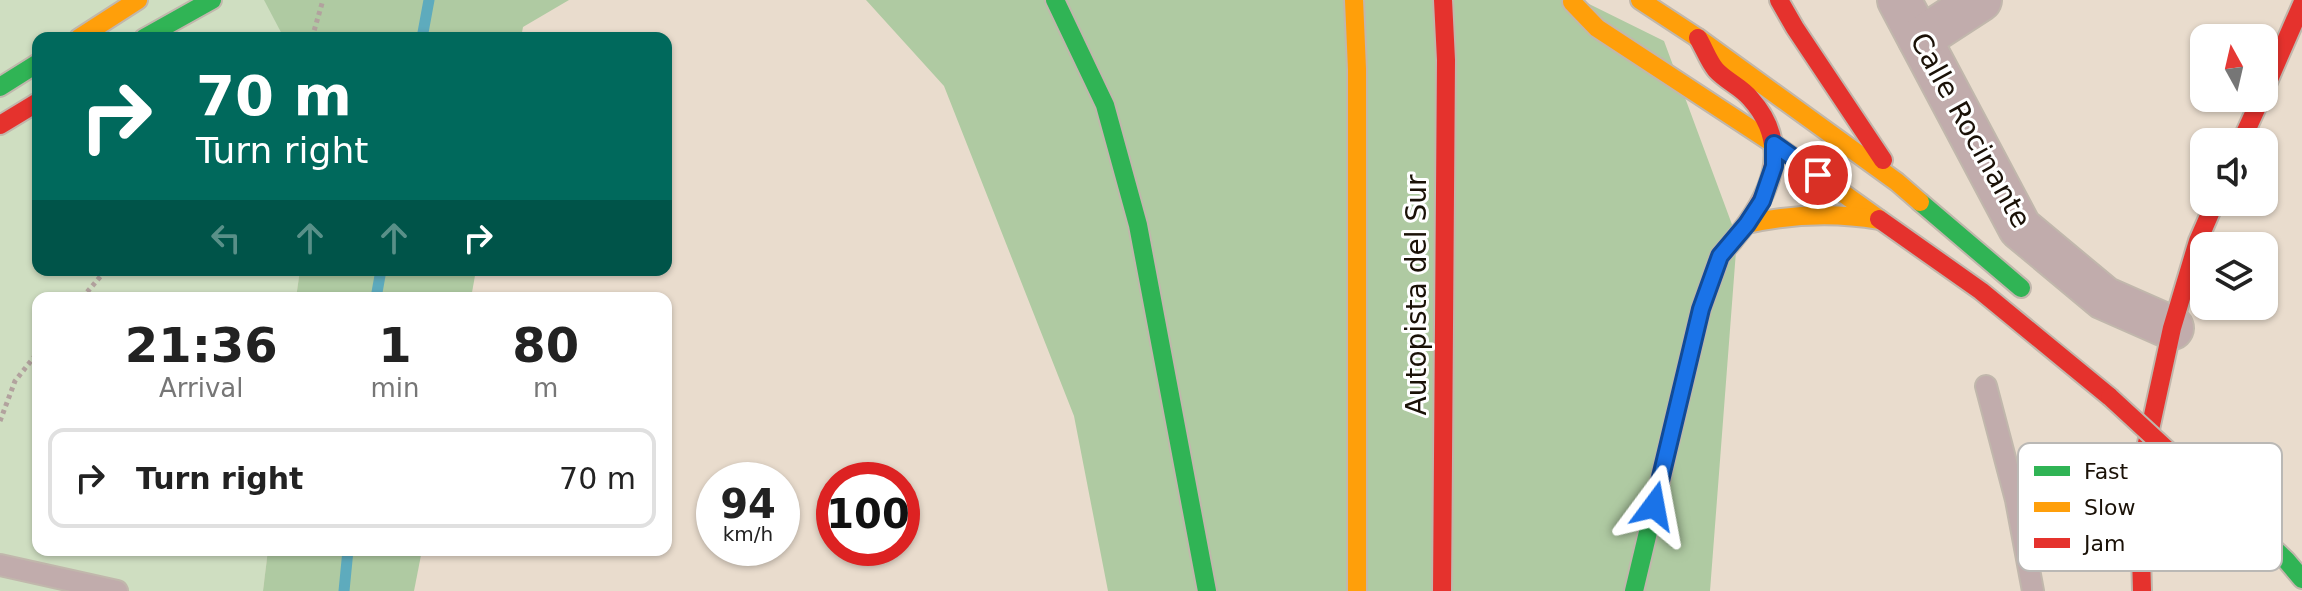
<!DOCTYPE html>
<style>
:root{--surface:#fff;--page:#f6f6f6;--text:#222;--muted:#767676;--line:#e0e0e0}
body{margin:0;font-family:"DejaVu Sans",sans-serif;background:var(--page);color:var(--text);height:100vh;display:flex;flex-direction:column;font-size:30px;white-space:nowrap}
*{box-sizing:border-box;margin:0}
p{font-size:26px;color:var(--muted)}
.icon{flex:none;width:44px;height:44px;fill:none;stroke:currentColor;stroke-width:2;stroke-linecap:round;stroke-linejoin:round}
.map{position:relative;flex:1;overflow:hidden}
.drawer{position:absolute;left:32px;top:292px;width:640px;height:264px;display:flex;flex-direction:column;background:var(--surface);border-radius:16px;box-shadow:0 2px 6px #0004}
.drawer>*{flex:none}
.banner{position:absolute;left:32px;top:32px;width:640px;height:244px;border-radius:16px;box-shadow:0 2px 6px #0004;background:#00695c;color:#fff;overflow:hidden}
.needle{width:52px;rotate:352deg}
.buttons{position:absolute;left:2190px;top:24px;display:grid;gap:16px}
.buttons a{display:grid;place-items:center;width:88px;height:88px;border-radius:16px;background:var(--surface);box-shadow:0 2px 6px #0004;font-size:40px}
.speed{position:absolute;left:696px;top:462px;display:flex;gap:16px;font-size:40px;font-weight:700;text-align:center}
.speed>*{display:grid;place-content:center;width:104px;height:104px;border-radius:50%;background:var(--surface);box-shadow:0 2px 6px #0004;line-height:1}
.speed small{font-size:20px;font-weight:400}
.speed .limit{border:12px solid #d22;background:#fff;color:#111}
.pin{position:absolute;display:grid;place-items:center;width:68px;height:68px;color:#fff;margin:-34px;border:4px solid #fff;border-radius:50%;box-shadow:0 2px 8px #0007}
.me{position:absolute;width:88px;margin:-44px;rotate:13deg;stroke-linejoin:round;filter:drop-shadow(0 0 6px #0008)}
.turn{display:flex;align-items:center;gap:28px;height:168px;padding:0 32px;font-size:36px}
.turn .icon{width:104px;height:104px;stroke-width:2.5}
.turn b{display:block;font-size:56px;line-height:68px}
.lanes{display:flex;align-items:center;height:76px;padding:0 32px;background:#0003;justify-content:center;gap:40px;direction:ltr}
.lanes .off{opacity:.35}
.eta{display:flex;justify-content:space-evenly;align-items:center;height:136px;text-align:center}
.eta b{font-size:48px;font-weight:600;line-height:56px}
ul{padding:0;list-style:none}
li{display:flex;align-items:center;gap:24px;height:100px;margin:0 16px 12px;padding:0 16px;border:4px solid var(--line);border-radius:16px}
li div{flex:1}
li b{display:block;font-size:30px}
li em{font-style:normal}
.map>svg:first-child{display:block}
.green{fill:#cfdec1}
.forest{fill:#afcaa2}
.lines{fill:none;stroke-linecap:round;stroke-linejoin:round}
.stream{stroke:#5eabbd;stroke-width:11}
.lane-casing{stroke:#c1b7ac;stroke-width:24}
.street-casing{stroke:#c1b7ac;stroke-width:46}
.fast-casing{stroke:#c1b7ac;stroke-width:22}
.slow-casing{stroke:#c1b7ac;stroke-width:22}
.jam-casing{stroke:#c1b7ac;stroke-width:22}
.path{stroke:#b2a29e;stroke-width:5;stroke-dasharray:4 4;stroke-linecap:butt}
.lane{stroke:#c1acac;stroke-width:20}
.street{stroke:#c1acac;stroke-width:42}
.fast{stroke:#30b455;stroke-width:18}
.slow{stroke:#ff9f0a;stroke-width:18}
.jam{stroke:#e5322d;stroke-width:18}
.jam-bridge-casing{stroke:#c1b7ac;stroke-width:22;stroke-linecap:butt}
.jam-bridge{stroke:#e5322d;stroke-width:18}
.route-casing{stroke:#114b97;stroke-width:20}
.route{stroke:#1a73e8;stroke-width:14}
.labels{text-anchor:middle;stroke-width:6;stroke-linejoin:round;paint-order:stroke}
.street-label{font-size:28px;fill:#1a1107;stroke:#fff}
.key{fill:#fff;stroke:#bab8b5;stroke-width:2}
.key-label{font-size:22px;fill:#1a1107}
</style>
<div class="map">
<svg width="2302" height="591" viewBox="0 0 2302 591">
<rect width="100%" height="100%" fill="#e9dccd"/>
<!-- green -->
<polygon class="green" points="0,0 288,0 298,38 38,38 38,270 300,270 296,298 38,298 38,550 268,550 263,591 0,591"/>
<!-- forest -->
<g class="forest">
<polygon points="264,0 569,0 523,27 521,38 284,38"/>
<polygon points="866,0 1581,0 1664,41 1737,238 1710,591 1108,591 1074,416 944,86"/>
<polygon points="300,270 476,270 471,298 296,298"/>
<polygon points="268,550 422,550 414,591 263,591"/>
</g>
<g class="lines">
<!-- stream -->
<g class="stream">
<polyline points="422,38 429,0"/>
<polyline points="376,298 381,270"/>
<polyline points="344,591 348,550"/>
</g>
<!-- lane casing -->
<g class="lane-casing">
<g id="lane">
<polyline points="1986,386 2016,500 2033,591"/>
<polyline points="0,565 117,591"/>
</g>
</g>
<!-- street casing -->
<g class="street-casing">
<g id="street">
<polyline points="1899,0 2020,228 2104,298 2172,328"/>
<polyline points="1920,39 1980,0"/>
</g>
</g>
<!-- fast casing -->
<g class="fast-casing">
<g id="fast">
<polyline points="1055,0 1105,105 1138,225 1207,591"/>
<polyline points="144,38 212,0"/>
<polyline points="0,87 38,63"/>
<polyline points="1920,202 2021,288"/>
<polyline points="2175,457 2286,560 2302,579"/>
<polyline points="1634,591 1701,309 1720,256 1733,241"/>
</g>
</g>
<!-- slow casing -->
<g class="slow-casing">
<g id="slow">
<polyline points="1354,0 1357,69 1357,591"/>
<polyline points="1640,0 1698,38 1897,182 1920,202"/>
<polyline points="1572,2 1597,28 1774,144 1879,219"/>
<polyline points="79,38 138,0"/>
<path d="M1747,224C1792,214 1834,212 1879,220"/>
</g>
</g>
<!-- jam casing -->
<g class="jam-casing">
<g id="jam">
<polyline points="1779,0 1795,28 1883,160"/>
<path d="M1698,38C1704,48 1709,62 1716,70C1726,81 1741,87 1750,98C1794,147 1770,197 1733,241"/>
<polyline points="2264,91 2302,4"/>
<polyline points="0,125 38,102"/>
<polyline points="2241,142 2261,98"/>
<polyline points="1879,219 1981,291 2110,397"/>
<polyline points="1442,591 1446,60 1443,0"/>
<polyline points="2142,591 2139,480 2172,328 2198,241 2215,202"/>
</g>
</g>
<!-- path -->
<g class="path">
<polyline points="312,38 323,0"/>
<polyline points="82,298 106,270"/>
<polyline points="0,421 15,381 38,352"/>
</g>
<!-- lane -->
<use href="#lane" class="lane"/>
<!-- street -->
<use href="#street" class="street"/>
<!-- fast -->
<use href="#fast" class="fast"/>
<!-- slow -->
<use href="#slow" class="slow"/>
<!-- jam -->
<use href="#jam" class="jam"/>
<!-- jam-bridge casing -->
<g class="jam-bridge-casing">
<polyline id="jam-bridge" points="2110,397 2175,457"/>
</g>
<!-- jam-bridge -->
<use href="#jam-bridge" class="jam-bridge"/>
</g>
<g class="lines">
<!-- route casing -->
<g class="route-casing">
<polyline id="route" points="1654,506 1701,309 1720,256 1747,224 1762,201 1774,166 1774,144 1818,175"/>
</g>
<!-- route -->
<use href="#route" class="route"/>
</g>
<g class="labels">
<!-- street labels -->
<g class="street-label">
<text transform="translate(1971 130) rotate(61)" y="10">Calle Rocinante</text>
<text transform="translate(1416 295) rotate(-90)" y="10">Autopista del Sur</text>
</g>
</g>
<!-- legend -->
<rect x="2018" y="443" width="264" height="128" rx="12" class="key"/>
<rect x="2034" y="466" width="36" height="10" fill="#30b455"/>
<rect x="2034" y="502" width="36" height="10" fill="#ff9f0a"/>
<rect x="2034" y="538" width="36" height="10" fill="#e5322d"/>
<g class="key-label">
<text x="2084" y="479">Fast</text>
<text x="2084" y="515">Slow</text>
<text x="2084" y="551">Jam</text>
</g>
</svg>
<div class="buttons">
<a><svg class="needle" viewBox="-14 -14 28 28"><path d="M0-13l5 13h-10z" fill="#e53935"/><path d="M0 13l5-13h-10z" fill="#767676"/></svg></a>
<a><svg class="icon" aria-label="sound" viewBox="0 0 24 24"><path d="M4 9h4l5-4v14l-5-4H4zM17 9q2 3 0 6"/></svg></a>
<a><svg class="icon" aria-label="layers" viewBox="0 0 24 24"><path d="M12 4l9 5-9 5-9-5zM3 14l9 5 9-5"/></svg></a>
</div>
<div class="speed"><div>94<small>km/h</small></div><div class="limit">100</div></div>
<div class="pin" style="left:1818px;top:175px;background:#d93025"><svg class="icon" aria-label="arrive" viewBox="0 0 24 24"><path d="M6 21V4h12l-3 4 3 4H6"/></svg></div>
<svg class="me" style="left:1654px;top:506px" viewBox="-20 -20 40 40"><path d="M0-17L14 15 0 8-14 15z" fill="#1a73e8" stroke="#fff" stroke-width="4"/></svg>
<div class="banner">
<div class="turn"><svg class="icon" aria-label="right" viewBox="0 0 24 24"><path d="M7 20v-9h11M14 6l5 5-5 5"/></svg><div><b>70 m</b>Turn right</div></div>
<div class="lanes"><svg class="icon off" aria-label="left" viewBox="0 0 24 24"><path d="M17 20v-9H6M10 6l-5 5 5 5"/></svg><svg class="icon off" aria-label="ahead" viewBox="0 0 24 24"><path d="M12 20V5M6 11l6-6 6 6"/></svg><svg class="icon off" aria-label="ahead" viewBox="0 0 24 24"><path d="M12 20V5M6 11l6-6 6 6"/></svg><svg class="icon" aria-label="right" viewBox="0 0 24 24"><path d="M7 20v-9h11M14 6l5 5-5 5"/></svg></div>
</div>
<section class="drawer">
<div class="eta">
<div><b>21:36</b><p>Arrival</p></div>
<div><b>1</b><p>min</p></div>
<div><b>80</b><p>m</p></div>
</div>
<ul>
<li><svg class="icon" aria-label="right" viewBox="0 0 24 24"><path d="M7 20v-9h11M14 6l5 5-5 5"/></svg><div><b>Turn right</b></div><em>70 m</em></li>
</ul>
</section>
</div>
